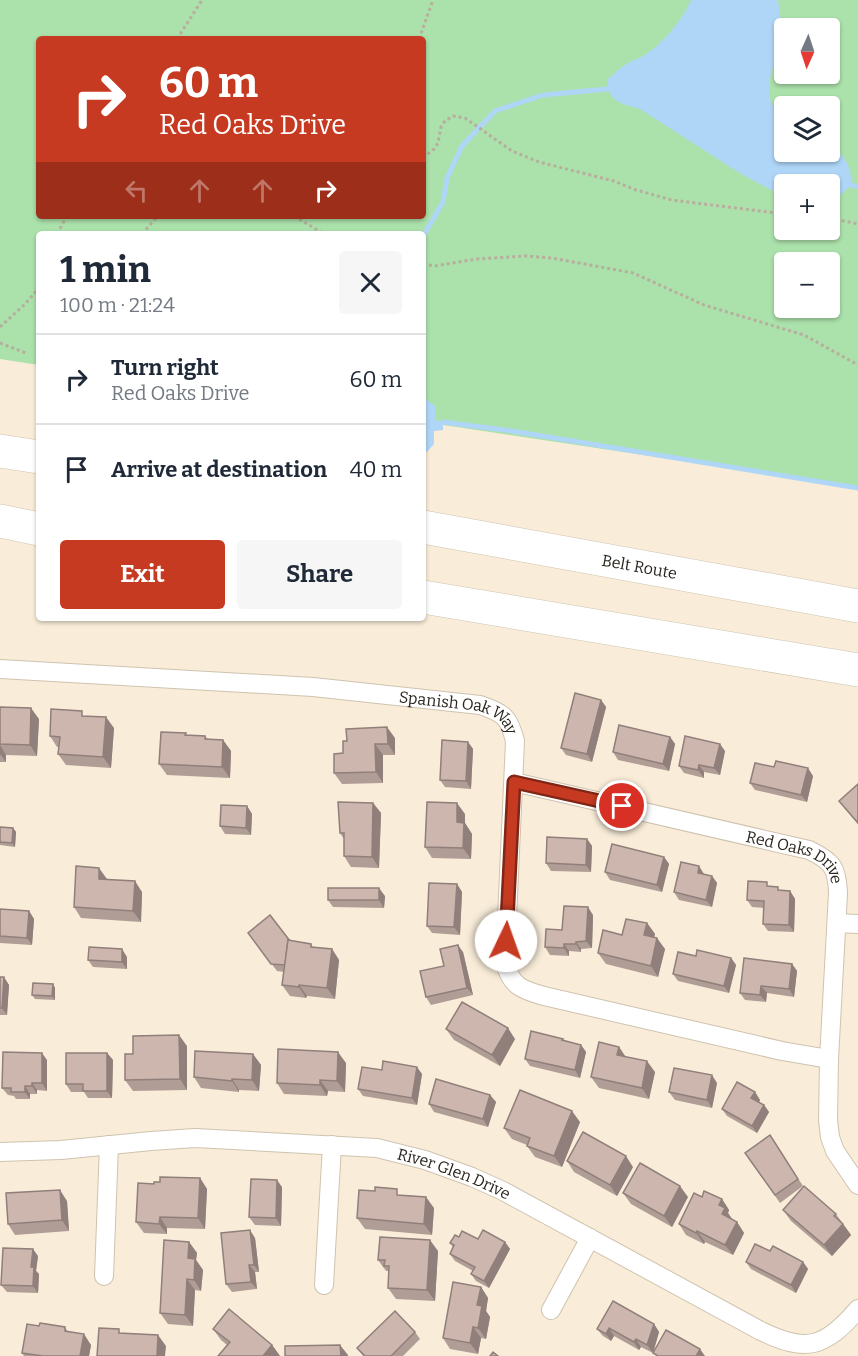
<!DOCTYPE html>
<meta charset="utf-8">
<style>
:root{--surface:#fff;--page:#f6f6f7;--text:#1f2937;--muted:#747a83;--line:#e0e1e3;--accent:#c53a21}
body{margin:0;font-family:Bitter,serif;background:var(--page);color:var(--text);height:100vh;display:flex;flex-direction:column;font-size:22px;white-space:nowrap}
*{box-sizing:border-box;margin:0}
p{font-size:20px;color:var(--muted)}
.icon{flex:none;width:33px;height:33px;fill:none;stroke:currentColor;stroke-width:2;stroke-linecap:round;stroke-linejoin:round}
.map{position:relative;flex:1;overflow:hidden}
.drawer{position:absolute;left:36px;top:231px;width:390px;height:390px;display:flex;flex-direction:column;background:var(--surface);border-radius:6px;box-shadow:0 2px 4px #0004}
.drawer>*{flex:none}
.banner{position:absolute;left:36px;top:36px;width:390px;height:183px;border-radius:6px;box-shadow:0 2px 4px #0004;background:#c53a21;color:#fff;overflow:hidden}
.needle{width:39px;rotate:183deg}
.fabs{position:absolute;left:774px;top:18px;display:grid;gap:12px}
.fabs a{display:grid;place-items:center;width:66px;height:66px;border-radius:6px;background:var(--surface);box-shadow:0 2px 4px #0004;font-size:30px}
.pin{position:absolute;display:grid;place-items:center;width:51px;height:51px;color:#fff;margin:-26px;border:3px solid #fff;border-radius:50%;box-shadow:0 2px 6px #0007}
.me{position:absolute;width:66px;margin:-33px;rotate:3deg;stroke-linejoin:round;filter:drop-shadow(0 0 4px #0008)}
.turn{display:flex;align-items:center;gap:21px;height:126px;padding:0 24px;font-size:27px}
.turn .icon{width:78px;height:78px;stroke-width:2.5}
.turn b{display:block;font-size:42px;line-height:51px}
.lanes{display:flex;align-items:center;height:57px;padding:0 24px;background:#0003;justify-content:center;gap:30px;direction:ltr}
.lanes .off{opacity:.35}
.round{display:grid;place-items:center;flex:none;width:63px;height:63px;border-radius:6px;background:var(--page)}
.overview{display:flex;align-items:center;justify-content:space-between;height:102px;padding:0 24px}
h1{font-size:36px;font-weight:700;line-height:45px}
.button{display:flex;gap:12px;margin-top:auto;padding:12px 24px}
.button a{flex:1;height:69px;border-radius:6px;background:var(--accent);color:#fff;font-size:24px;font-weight:700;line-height:69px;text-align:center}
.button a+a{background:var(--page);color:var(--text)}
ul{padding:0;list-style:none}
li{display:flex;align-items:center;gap:18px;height:90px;padding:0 24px;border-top:2px solid var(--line)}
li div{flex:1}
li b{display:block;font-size:22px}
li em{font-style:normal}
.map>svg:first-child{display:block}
.green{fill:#abe1ab;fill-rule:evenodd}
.water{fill:#afd6f7}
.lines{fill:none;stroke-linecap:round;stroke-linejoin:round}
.stream{stroke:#afd6f7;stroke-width:5}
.minor-casing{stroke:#cfc3af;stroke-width:20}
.motorway-casing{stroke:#cfc3af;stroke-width:34}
.path{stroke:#b8ae9e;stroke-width:3;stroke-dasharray:3 3;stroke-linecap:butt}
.minor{stroke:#fff;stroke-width:18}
.motorway{stroke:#fff;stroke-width:33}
.wall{fill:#b09d96}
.shaded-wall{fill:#907f7a}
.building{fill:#cdb6ae;stroke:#907f7a;stroke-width:1.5}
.route-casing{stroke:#802615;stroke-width:15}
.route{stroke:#c53a21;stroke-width:10}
.labels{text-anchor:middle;stroke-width:4.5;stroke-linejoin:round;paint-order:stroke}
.street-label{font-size:16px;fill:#2b261f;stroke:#fff}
</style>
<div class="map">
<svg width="858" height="1356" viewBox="0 0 858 1356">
<rect width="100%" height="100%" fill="#f9edd9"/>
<!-- green -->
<path class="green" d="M0,0H858V487L423,422V234H39V365L0,359ZM784,28H830V74H784ZM39,39H423V216H39ZM784,106H830V152H784ZM784,184H830V230H784ZM784,262H830V308H784Z"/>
<!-- water -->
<g class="water">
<path d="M691,0H778C779,11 782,22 781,33C778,65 754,93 784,121V152H830V145C845,154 851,167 852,185L835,199L830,201V184H784V197L738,172L640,109C622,104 606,101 608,79C615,73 622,66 630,62C634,59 639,59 643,56C661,46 684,18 691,0Z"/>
<polygon points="423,397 435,406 435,420 443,422 443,430 434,431 434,444 427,452 423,451"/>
</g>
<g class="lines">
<!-- stream -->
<g class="stream">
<polyline points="852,185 858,187"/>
<polyline points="423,236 443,202 447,178 462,146 495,111 543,95 607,89"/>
<polyline points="443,422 512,431 858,488"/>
</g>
<!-- minor casing -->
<g class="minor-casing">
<g id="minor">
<path id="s1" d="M0,669L313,687L480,705C504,713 509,717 515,741L505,963C511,986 522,990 544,996L782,1051L829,1059"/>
<path id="s2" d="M514,782L809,850C832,861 837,867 838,893L829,1059L828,1120L830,1137L835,1151L858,1185"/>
<polyline points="837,923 858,924"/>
<path id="s3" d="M0,1152L61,1150L151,1141L195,1138L377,1148L425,1160L472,1177L503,1191L761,1331C806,1353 825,1348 858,1309"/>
<polyline points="104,1276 109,1145"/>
<polyline points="324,1285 332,1145"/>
<polyline points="551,1310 590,1238"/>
</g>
</g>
<!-- motorway casing -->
<g class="motorway-casing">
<g id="motorway">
<polyline points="0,451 39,457"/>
<polyline points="0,521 39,529"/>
<path id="s4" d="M423,527L858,606"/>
<polyline points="423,597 858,670"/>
</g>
</g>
<!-- path -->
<g class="path">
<polyline points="177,39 202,0"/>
<polyline points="419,39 433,0"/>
<polyline points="423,158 434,149 438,143 441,127 445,121 453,116 465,118 512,151 539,162 614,181 636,190 672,200 784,214"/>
<polyline points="294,216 324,234"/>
<polyline points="830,218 858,224"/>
<polyline points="57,234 67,216"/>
<polyline points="142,234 158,216"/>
<polyline points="423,264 435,266 477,259 526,256 552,258 633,273 704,305 804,335 858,365"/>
<polyline points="0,327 24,305 39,288"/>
<polyline points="0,343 26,353"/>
</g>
<!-- minor -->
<use href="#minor" class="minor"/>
<!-- motorway -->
<use href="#motorway" class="motorway"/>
</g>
<!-- wall -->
<g class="wall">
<polygon points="601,700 606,707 592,762 566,755 561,748"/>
<polygon points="0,707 39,719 37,756 6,755 6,762 0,762"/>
<polygon points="85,716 114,728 111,768 66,765 58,754 59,747 57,747 50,736"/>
<polygon points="186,733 187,735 205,736 208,739 223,740 231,751 230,778 167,775 159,764"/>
<polygon points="670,737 675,744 669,771 618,760 613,752"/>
<polygon points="395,738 395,755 383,755 383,783 342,784 334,773 343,753"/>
<polygon points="468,742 473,749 471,789 445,787 440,780"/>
<polygon points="725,751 720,775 704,772 704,778 684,773 679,766"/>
<polygon points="774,767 813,776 807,802 755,790 750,783"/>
<polygon points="858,785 858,824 839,801"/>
<polygon points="373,803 381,813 379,868 351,867 344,856 344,839 340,833"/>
<polygon points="247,806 252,814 251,835 225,834 220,826"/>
<polygon points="465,814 465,823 472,834 471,859 432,858 425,847"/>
<polygon points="0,827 13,828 16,832 15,847 0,845"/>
<polygon points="587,839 592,846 591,872 551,871 546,863"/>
<polygon points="664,857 669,864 662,892 610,880 605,872"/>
<polygon points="704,874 712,876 717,883 712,907 679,900 674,892"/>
<polygon points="107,879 142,892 141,922 81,918 74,907"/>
<polygon points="457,884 462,892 460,935 432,933 427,926"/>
<polygon points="770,886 781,891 790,891 795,899 794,932 768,931 763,924 764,908 752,907 747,900"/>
<polygon points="385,896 384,908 333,907 328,900"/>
<polygon points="0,909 29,911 34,919 32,945 0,943"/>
<polygon points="593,915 592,948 581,949 581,952 569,951 569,956 550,955 545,947 562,930"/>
<polygon points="647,923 655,934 654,937 665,949 658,977 606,964 598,953 622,935"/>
<polygon points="248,933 311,944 313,947 332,949 339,960 335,999 307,996 306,998 290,996 282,985 284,972 277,971"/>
<polygon points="463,952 473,995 431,1005 426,997 444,966"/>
<polygon points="696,956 731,958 736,965 729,993 678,981 673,974"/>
<polygon points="127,957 127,969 93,967 88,960"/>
<polygon points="792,964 797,971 794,997 767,993 766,1002 745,1000 740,993"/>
<polygon points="0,977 9,985 7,1015 0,1015"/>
<polygon points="53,984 55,988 55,1000 35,999 32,995"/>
<polygon points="446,1029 515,1039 500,1066 454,1040"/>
<polygon points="564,1041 581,1045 586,1052 580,1078 530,1066 525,1059"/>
<polygon points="187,1046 187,1090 133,1091 125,1080 133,1054"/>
<polygon points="619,1047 626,1057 655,1072 649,1099 599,1088 591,1077"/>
<polygon points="107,1053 113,1060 112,1098 88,1098 84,1092 71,1092 66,1084"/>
<polygon points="253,1054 261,1065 259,1091 239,1090 239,1092 201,1088 194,1077"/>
<polygon points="47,1060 47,1091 37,1090 37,1094 30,1094 30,1099 16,1099 14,1096 8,1095 2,1088"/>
<polygon points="346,1063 345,1092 328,1091 327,1096 284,1094 277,1083"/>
<polygon points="382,1070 422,1074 417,1105 363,1096 358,1089"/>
<polygon points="717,1083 712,1108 675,1100 669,1092"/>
<polygon points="755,1092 760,1100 759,1102 764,1105 769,1112 757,1133 727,1116 722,1109"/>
<polygon points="490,1095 496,1102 488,1127 434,1112 429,1104"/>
<polygon points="580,1122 562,1167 535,1157 527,1146 527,1145 512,1139 504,1128"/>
<polygon points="770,1135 803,1186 780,1203 745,1153"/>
<polygon points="567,1161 633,1167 617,1196 574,1172"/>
<polygon points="200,1178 207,1189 205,1229 167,1228 167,1234 144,1233 136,1222 154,1184 160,1182"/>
<polygon points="282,1187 281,1226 255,1225 249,1217"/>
<polygon points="623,1193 688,1197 672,1227 631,1204"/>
<polygon points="402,1196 434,1208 432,1235 365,1229 357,1218"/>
<polygon points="702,1197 722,1199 729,1210 728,1213 732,1219 737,1222 744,1233 733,1255 705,1242 704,1244 686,1235 679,1224"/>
<polygon points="67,1201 69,1231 15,1235 8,1224"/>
<polygon points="783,1210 836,1214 851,1235 832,1256 791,1221"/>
<polygon points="459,1237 505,1242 510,1249 489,1288 476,1281 471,1274 473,1271 455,1261 450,1254 453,1247 450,1243"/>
<polygon points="255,1238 259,1272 255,1272 257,1289 232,1292 226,1284"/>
<polygon points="189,1242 197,1253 196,1260 203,1270 201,1291 195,1290 193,1326 168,1324 160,1313"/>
<polygon points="438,1251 435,1301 396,1299 388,1288 389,1273 388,1271 386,1271 378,1260"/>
<polygon points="770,1251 803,1262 808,1269 796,1293 751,1269 746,1262"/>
<polygon points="38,1256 36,1271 39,1274 38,1293 7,1292 1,1285"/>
<polygon points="481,1287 488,1298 486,1311 490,1317 486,1339 481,1338 478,1354 450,1349 443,1338"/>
<polygon points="654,1324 659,1332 653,1353 641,1347 639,1350 614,1336 611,1341 603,1336 597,1329"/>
<polygon points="39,1326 65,1327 68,1332 91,1345 89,1356 24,1356 22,1353"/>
<polygon points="213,1329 272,1345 280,1356 218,1356 227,1345 221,1340"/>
<polygon points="415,1332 420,1339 403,1356 363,1356 357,1348"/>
</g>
<!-- shaded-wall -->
<g class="shaded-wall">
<polygon points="601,700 606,707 592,762 587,754"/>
<polygon points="31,708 39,719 37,756 30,745"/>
<polygon points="106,717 114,728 111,768 103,757"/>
<polygon points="387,727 395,738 395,755 388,744"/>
<polygon points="670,737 675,744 669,771 663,764"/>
<polygon points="223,740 231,751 230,778 222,767"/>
<polygon points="468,742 473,749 471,789 466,781"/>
<polygon points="375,744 383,755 383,783 376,772"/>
<polygon points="720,744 725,751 720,775 714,768"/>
<polygon points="0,745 6,755 6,762 0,754"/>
<polygon points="699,765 704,772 704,778 698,770"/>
<polygon points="808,768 813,776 807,802 801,795"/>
<polygon points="373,803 381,813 379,868 372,857"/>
<polygon points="457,803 465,814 465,823 472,834 471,859 463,848 457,822"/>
<polygon points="247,806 252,814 251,835 246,828"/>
<polygon points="13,828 16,832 15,847 12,843"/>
<polygon points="587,839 592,846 591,872 586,865"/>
<polygon points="664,857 669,864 662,892 657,885"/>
<polygon points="699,866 704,874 703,880 698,873"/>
<polygon points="99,868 107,879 106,890 99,879"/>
<polygon points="712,876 717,883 712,907 706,900"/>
<polygon points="135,881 142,892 141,922 133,911"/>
<polygon points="457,884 462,892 460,935 454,927"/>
<polygon points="379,888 385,896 384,908 379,900"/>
<polygon points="790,891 795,899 794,932 789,925"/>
<polygon points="588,907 593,915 592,948 586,941"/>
<polygon points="29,911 34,919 32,945 27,938"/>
<polygon points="647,923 655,934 652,946 644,935"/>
<polygon points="657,938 665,949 658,977 651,966"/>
<polygon points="576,942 581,949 581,952 576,944"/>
<polygon points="564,944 569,951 569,956 564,948"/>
<polygon points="458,945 463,952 473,995 467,988"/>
<polygon points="122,949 127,957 127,969 122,962"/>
<polygon points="332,949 339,960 335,999 327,988"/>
<polygon points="731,958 736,965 729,993 724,986"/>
<polygon points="792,964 797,971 794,997 789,989"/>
<polygon points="4,977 9,985 7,1015 2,1008"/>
<polygon points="53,984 55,988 55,1000 52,996"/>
<polygon points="299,985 307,996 306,998 299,987"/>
<polygon points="761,986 767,993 766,1002 760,995"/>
<polygon points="508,1028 515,1039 500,1066 492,1055"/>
<polygon points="179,1035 187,1046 187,1090 180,1079"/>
<polygon points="581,1045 586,1052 580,1078 575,1070"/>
<polygon points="619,1047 626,1058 617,1055"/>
<polygon points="338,1052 346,1063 345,1092 337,1081"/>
<polygon points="42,1053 47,1060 47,1091 42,1083"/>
<polygon points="107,1053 113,1060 112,1098 107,1091"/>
<polygon points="253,1054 261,1065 259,1091 252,1080"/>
<polygon points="647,1061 655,1072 649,1099 642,1088"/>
<polygon points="417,1067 422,1074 417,1105 412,1098"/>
<polygon points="712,1075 717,1083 712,1108 707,1100"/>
<polygon points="232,1079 239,1090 239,1092 232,1081"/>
<polygon points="320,1080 328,1091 327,1096 320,1085"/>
<polygon points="32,1083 37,1090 37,1094 32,1086"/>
<polygon points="25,1086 30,1094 30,1099 25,1092"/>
<polygon points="755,1092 760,1100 757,1106 751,1098"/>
<polygon points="490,1095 496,1102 488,1127 483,1119"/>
<polygon points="764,1105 769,1112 757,1133 752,1126"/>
<polygon points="572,1111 580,1122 562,1167 554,1156"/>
<polygon points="626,1156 633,1167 617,1196 610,1185"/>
<polygon points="200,1178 207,1189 205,1229 198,1218"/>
<polygon points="277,1180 282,1187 281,1226 276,1218"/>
<polygon points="680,1186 688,1197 672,1227 664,1216"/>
<polygon points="60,1190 67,1201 69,1231 62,1220"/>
<polygon points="426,1197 434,1208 432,1235 424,1224"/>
<polygon points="722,1199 729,1210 728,1213 732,1219 722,1214 719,1205"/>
<polygon points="160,1217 167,1228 167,1234 159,1224"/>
<polygon points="737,1222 744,1233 733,1255 725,1245"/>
<polygon points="843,1224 851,1235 832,1256 824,1245"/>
<polygon points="250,1230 255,1238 259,1272 254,1265"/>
<polygon points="697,1231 705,1242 704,1244 696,1233"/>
<polygon points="430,1240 438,1251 435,1301 427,1290"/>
<polygon points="189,1242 197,1253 196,1260 203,1270 201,1291 194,1280 188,1258"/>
<polygon points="505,1242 510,1249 489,1288 484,1281"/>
<polygon points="33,1249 38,1256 36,1271 39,1274 38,1293 33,1286 31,1267"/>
<polygon points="803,1262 808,1269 796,1293 791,1285"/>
<polygon points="249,1265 255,1272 257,1289 251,1282"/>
<polygon points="187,1279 195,1290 193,1326 185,1315"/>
<polygon points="481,1287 488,1298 486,1311 490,1317 486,1339 478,1328 477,1305"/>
<polygon points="654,1324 659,1332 653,1353 647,1345"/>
<polygon points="473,1327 481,1338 478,1354 470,1343"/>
<polygon points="609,1328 614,1336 611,1341 606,1334"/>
<polygon points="84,1334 91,1345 89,1356 80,1356"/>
<polygon points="158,1335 166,1346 165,1356 157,1356"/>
<polygon points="636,1339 641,1347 639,1350 634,1342"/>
<polygon points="272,1345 280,1356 263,1356"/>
<polygon points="340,1345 348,1355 348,1356 341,1356"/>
<polygon points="700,1349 705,1356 696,1356"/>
</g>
<!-- building -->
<g class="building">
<polygon points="575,693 601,700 587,754 561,748"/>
<polygon points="0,707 31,708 30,745 0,744"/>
<polygon points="51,709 82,711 82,716 106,717 103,757 58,754 60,737 50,736"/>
<polygon points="619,725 670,737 663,764 613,752"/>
<polygon points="387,727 388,744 375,744 376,772 334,773 334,754 343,753 343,741 347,741 346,729"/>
<polygon points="161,732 186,733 185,735 205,736 205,739 223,740 222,767 159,764"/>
<polygon points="685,736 720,744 714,768 699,765 698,770 679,766"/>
<polygon points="442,740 468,742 466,781 440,780"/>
<polygon points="776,761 808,768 801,795 750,783 755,763 774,767"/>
<polygon points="858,784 858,823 839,801"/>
<polygon points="338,802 373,803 372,857 344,856 344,833 340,833"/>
<polygon points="427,802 457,803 457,822 464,823 463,848 425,847"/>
<polygon points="221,805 247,806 246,828 220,826"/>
<polygon points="0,827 13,828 12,843 0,842"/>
<polygon points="547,837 587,839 586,865 546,863"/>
<polygon points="612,844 664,857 657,885 605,872"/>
<polygon points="681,862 699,866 698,873 712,876 706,900 674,892"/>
<polygon points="76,866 99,868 99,879 135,881 133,911 74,907"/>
<polygon points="748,881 767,882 767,886 778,887 778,890 790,891 789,925 763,924 764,901 747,900"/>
<polygon points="429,883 457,884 454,927 427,926"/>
<rect x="328" y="888" width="51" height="12"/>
<polygon points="564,906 588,907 586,941 576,942 576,944 564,944 564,948 545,947 546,929 562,930"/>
<polygon points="0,909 29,911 27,938 0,936"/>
<polygon points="270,915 290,941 288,940 285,965 271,964 248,933"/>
<polygon points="626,919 647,923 644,935 657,938 651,966 598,953 603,930 622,935"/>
<polygon points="288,940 311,944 311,947 332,949 327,988 299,985 299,987 282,985"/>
<polygon points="458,945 467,988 426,997 420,971 444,966 440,949"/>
<polygon points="89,947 122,949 122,962 88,960"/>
<polygon points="697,950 731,958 724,986 673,974 678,952 696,956"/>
<polygon points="744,958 792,964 789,989 761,986 760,995 740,993"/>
<polygon points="0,977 4,977 2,1008 0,1008"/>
<polygon points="33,983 53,984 52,996 32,995"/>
<polygon points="462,1002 508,1028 492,1055 446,1029"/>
<polygon points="531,1031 563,1039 562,1040 581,1045 575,1070 525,1059"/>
<polygon points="179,1035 180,1079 125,1080 125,1054 133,1054 133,1036"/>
<polygon points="599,1042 619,1047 617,1055 647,1061 642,1088 591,1077"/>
<polygon points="278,1049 338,1052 337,1081 320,1080 320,1085 277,1083"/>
<polygon points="195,1051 253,1054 252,1080 232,1079 232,1081 194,1077"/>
<polygon points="3,1052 42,1053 42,1083 32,1083 32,1086 25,1086 25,1092 11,1092 11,1088 2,1088"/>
<polygon points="66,1053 107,1053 107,1091 83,1091 83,1084 66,1084"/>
<polygon points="383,1061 417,1067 412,1098 358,1089 362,1067 382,1070"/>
<polygon points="674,1068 712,1075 707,1100 669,1092"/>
<polygon points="436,1079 490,1095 483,1119 429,1104"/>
<polygon points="737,1082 755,1092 751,1098 764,1105 752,1126 722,1109"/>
<polygon points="520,1090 572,1111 554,1156 527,1146 530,1138 504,1128"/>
<polygon points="583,1132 626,1156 610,1185 567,1161"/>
<polygon points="770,1135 798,1179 775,1195 745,1153"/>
<polygon points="640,1163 680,1186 664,1216 623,1193"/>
<polygon points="160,1177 200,1178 198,1218 160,1217 159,1224 136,1222 138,1183 154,1184 154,1182 160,1182"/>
<polygon points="251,1179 277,1180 276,1218 249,1217"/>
<polygon points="804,1186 836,1214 834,1216 843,1224 824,1245 783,1210"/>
<polygon points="375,1187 397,1189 397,1195 426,1197 424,1224 357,1218 359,1190 375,1191"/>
<polygon points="60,1190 62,1220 8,1224 6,1193"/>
<polygon points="704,1191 722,1199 719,1205 725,1208 722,1214 737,1222 725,1245 697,1231 696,1233 679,1224 694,1193 702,1197"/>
<polygon points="250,1230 254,1265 249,1265 251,1282 226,1284 221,1233"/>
<polygon points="483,1230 505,1242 484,1281 471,1274 475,1267 450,1254 454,1245 450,1243 455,1235 459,1237 462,1231 478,1239"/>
<polygon points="380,1237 430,1240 427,1290 388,1288 389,1266 384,1266 385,1260 378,1260"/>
<polygon points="164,1240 189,1242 188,1258 195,1259 194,1280 187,1279 185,1315 160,1313"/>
<polygon points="755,1244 770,1251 773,1246 803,1262 791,1285 746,1262"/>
<polygon points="3,1248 33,1249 31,1267 34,1267 33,1286 1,1285"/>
<polygon points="453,1282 481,1287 477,1305 482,1306 478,1328 473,1327 470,1343 443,1338"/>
<polygon points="613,1301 654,1324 647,1345 636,1339 634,1342 609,1328 606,1334 597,1329"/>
<polygon points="229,1309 272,1345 263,1356 218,1356 230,1342 213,1329"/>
<polygon points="395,1311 415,1332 391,1356 365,1356 357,1348"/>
<polygon points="40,1323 65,1327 65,1331 84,1334 80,1356 43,1356 22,1353 27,1324 39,1326"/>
<polygon points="99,1328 119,1329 119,1333 158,1335 157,1356 97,1356"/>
<polygon points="666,1330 700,1349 696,1356 658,1356 653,1353"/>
<polygon points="340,1345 341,1356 285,1356 285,1346"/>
<polygon points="493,1352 498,1356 490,1356"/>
</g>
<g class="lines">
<!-- route casing -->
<g class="route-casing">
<polyline id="route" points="506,941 514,782 622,806"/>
</g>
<!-- route -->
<use href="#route" class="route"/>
</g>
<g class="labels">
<!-- street labels -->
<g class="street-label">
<text dy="6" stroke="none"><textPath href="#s4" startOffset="220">Belt Route</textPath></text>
<text dy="6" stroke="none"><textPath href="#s1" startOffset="464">Spanish Oak Way</textPath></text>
<text dy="6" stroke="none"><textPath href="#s2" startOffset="294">Red Oaks Drive</textPath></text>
<text dy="6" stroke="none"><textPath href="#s3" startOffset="459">River Glen Drive</textPath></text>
</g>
</g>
</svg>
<div class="fabs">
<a><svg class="needle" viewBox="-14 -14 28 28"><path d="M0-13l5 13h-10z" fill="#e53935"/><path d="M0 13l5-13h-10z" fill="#747a83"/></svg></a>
<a><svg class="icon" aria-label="layers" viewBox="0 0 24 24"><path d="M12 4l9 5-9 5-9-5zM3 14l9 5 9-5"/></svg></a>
<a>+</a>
<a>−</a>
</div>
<div class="pin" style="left:622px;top:806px;background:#d93025"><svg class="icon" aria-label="arrive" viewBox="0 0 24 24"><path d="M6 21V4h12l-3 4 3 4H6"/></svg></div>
<svg class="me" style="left:506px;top:941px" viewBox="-20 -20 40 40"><circle r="19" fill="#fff"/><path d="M0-13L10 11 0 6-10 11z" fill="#c53a21"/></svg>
<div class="banner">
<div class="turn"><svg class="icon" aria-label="right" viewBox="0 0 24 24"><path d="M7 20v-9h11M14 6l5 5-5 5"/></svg><div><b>60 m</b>Red Oaks Drive</div></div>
<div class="lanes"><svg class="icon off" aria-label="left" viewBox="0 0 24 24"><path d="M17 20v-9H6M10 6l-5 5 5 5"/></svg><svg class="icon off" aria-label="ahead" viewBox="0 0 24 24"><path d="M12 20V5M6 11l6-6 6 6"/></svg><svg class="icon off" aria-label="ahead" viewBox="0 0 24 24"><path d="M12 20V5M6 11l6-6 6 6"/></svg><svg class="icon" aria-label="right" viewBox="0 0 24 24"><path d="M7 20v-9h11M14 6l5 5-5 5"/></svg></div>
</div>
<section class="drawer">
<div class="overview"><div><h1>1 min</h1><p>100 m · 21:24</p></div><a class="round"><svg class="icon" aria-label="close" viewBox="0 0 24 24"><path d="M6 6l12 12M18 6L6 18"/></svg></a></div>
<ul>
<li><svg class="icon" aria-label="right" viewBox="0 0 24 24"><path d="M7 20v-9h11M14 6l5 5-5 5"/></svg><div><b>Turn right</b><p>Red Oaks Drive</p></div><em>60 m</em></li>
<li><svg class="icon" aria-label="arrive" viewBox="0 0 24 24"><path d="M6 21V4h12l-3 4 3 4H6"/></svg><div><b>Arrive at destination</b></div><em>40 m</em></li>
</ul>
<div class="button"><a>Exit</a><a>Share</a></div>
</section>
</div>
